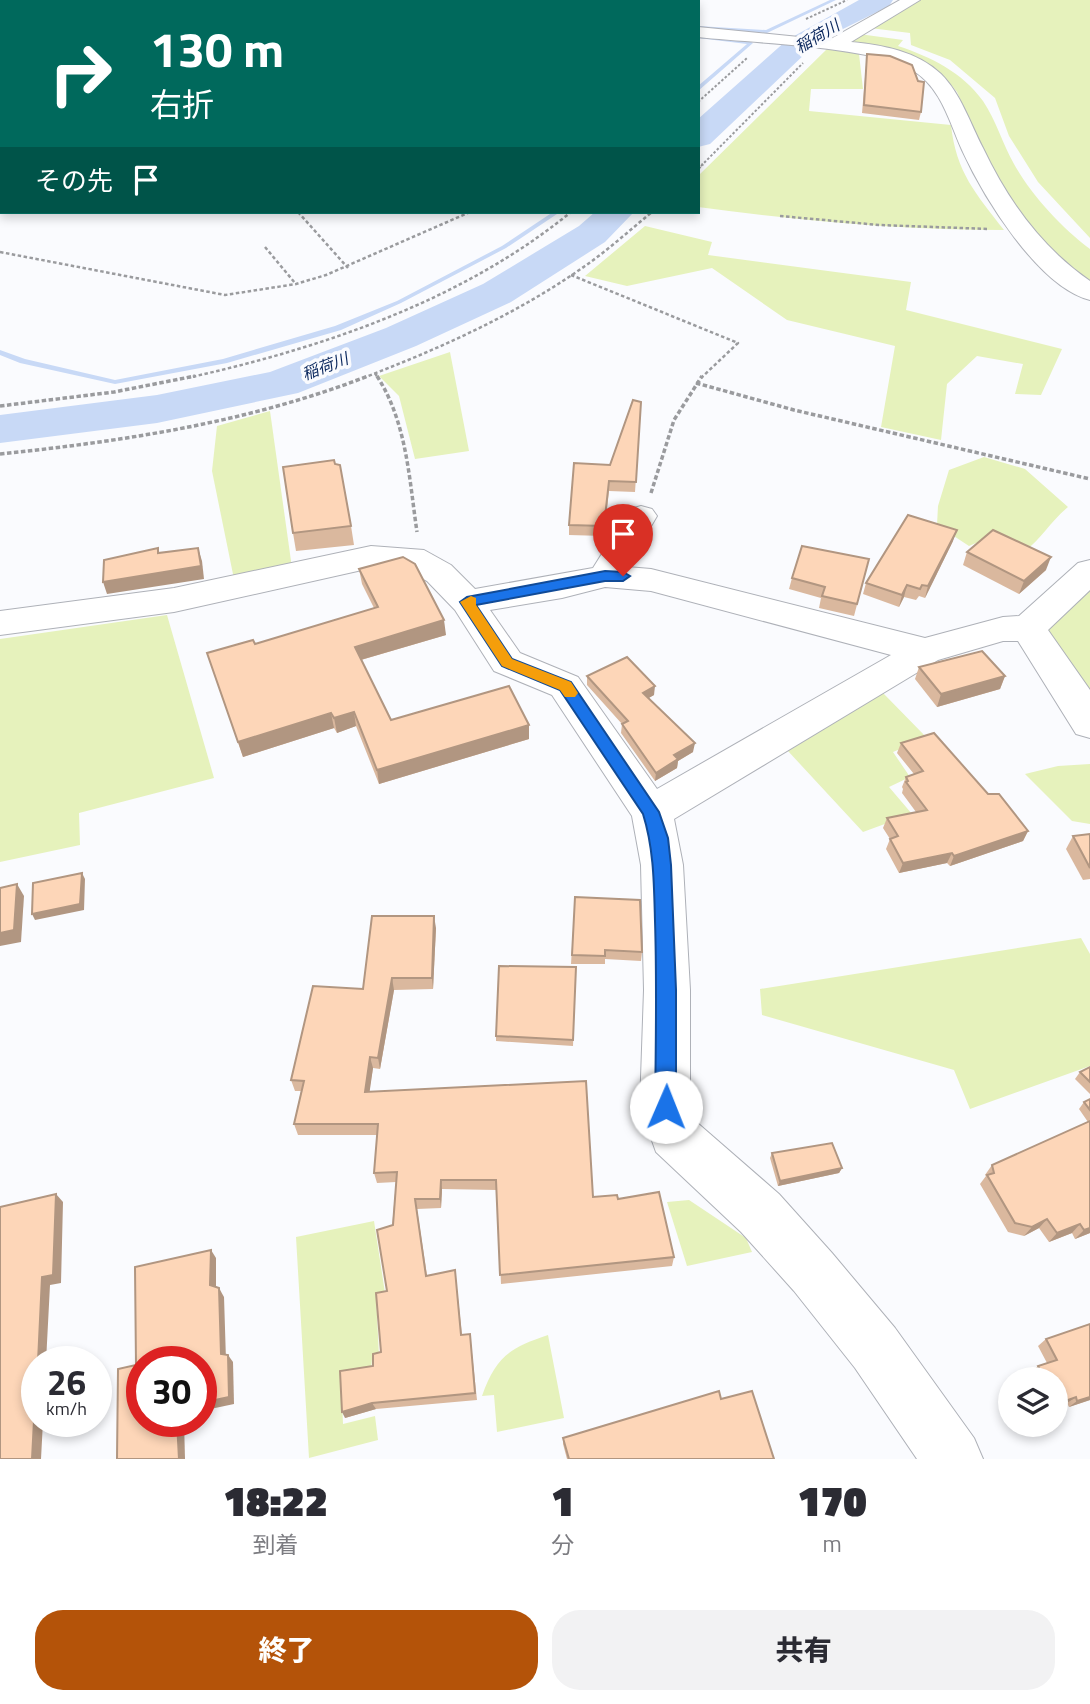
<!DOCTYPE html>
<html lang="ja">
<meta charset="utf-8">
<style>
:root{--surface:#fff;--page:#f2f2f3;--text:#2b2b33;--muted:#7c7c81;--accent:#b45309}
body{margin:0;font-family:"Titillium Web","Noto Sans JP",sans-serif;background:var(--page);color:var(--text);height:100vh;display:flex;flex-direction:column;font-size:26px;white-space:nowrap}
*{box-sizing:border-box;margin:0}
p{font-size:23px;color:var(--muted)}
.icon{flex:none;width:38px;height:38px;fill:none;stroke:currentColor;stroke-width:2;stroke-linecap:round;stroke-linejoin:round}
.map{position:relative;height:1459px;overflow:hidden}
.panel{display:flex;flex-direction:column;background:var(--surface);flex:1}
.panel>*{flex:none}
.hud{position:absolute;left:0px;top:0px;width:700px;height:214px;box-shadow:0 4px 10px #0003;background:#00695c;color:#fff;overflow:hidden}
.fabs{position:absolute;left:998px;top:1367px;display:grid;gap:14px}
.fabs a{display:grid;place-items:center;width:70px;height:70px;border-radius:50%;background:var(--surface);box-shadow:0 4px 10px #0003;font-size:35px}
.speed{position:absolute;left:21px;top:1346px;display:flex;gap:14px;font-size:35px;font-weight:700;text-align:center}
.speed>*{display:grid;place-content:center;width:91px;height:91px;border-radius:50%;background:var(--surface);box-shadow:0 4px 10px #0003;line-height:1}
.speed small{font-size:18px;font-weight:400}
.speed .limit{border:10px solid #d22;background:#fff;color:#111}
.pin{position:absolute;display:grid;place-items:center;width:60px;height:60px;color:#fff;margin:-72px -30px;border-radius:50% 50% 50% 0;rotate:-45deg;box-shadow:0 0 7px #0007}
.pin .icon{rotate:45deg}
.me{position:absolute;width:77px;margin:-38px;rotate:1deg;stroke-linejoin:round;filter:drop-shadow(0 0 5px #0008)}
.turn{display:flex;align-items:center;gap:24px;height:147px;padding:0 35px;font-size:32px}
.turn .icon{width:91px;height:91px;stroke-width:2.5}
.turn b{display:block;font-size:49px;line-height:60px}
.then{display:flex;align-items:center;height:66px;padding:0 35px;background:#0003;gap:14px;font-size:26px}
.eta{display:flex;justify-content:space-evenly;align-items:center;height:119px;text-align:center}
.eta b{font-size:42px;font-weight:800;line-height:49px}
.button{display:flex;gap:14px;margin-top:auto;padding:14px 35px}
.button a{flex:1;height:80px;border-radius:28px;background:var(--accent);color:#fff;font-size:28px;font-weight:800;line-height:80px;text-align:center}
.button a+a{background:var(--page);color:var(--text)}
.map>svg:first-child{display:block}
.green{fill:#e6f2bc}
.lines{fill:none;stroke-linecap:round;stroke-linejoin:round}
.stream{fill:#c8d9f6;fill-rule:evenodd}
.river{fill:#c8d9f6;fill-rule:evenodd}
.minor-casing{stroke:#aeb1b8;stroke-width:2}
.path-far2{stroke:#9a9b9e;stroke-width:2;stroke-dasharray:2.5 2;stroke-linecap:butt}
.path-far1{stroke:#9a9b9e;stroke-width:2.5;stroke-dasharray:3.5 2.5;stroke-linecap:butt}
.path{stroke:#9a9b9e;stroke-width:3.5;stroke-dasharray:4.5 2.5;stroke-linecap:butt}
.minor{fill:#fff;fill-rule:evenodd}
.wall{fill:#dab89e}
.shaded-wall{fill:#b19681}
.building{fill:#fdd6b8;stroke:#b19681;stroke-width:2}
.route{fill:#1a73e8;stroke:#114b97;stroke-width:2}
.slow{fill:#f59e0b}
.labels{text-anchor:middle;stroke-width:7;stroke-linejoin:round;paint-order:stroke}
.far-water-label{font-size:16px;font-style:italic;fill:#09265c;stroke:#fafbfe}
</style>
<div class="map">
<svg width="1090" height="1459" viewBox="0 0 1090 1459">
<rect width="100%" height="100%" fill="#fafbfe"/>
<!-- green -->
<g class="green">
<polygon points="920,0 1090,0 1090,238 1038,182 1009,136 995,98 950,60 911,45 910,33 870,28"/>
<path d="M859,34L903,40L898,46C931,57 962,72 983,101C996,120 1003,145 1014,164C1032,196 1061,227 1090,249V285L1048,252L991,171L957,92L947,80L922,62L847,44Z"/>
<path d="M827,49L859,54L863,89H811L809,111L951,125C956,172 976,194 1004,230C902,230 800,221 698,207V176Z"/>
<polygon points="645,226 712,242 708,255 911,282 906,310 1062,349 1041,395 1015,394 1023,364 977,356 947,384 941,440 881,427 895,346 787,320 712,268 627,286 585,276"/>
<polygon points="450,352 469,451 415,459 399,396 379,376"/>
<polygon points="270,411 292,568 234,579 212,471 217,426"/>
<path d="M984,457L1025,469L1068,507C1050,522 1042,538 1024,552L988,538L969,546L937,525L938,506L949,470Z"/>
<polygon points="1090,584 1090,702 1042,630"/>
<polygon points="167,615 214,778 79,813 80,845 0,862 0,639"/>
<polygon points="883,693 927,738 893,752 910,777 889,787 912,814 863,832 788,751"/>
<polygon points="1090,764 1090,824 1072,821 1025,774 1058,766"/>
<polygon points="1081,938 1090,954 1090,1066 970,1109 954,1070 762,1015 760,989"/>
<polygon points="689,1200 746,1238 752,1252 687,1266 667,1202"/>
<polygon points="374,1221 385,1293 376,1295 379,1356 372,1359 371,1370 341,1374 343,1424 375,1416 378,1440 309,1458 296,1237"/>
<path d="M548,1335L564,1418L497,1432L494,1395L482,1396C496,1357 509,1348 548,1335Z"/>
</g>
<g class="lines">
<!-- stream -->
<g class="stream">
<polygon points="830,0 836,0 767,33 698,28 698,26 766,30"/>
<polygon points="698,36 751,42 753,43 698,91 698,86 747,44 698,38"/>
<polygon points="553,212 560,212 506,248 401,303 341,330 227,363 115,384 20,363 0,355 0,350 25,359 115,380 223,359 335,326 397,301 502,246"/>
</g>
<!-- river -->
<g class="river">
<polygon points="859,0 893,0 889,6 843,29 807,52 710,144 698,147 698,119 787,40"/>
<polygon points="595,212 634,212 605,242 511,302 416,346 298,393 157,423 0,443 0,415 157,395 270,372 386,328 483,284 579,226"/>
</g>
<!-- minor casing -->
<g class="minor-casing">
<g id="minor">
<polygon points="59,0 76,0 58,2"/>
<polygon points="646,0 662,0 645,2"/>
<path d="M900,0H920L851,42C882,45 917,51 941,74C961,94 970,123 983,148C1008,201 1042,248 1090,281V300C1038,287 983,196 962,150C949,121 941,87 912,70C873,46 749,43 698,37V27L829,40Z"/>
<polygon points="2,51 2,64 0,65 0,52"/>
<rect x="0" y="162" width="2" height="14"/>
<path d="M641,506L652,509L657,516L627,567L651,569L925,638L1003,617L1019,616L1078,563L1090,560V590L1048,630L1090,690V738L1076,734L1018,641H1003L938,660L674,819L683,865L690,990V1107L694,1120L779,1194L832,1253L895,1328L974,1438L983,1459H917L855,1368L794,1291L741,1232L656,1152L640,1107L644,990L641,865L632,816L552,695L494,671L455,610L427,581L405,569L371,568L174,612L0,635V611L174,588L371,546L424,550L451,565L475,589L593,568L630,509ZM605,587L651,591L891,655L657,789L578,677L520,653L490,610L562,598Z"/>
</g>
</g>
<!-- path-far2 -->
<g class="path-far2">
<polyline points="806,19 847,0"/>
<polyline points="698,102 747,58"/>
<polyline points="701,166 803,63"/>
</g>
<!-- path-far1 -->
<g class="path-far1">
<polyline points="698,169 703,164"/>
<polyline points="298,212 348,268"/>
<polyline points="780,216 879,225 989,229"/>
<polyline points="265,247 295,283"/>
<polyline points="0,252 225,295 296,284 326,275 470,212"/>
<polyline points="571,275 738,343 701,378"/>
<polyline points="375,373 378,378"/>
<path d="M187,378C322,348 462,301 571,212"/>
<path d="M363,378C441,348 517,314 585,266C608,250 630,230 652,212"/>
</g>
<!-- path -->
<g class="path">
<path d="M377,376C407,423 409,478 417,532"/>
<polyline points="696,383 794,410 1090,479"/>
<polyline points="0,406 114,392 195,376"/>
<path d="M0,454C125,441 250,422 368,376"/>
<polyline points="651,493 674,420 702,376"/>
</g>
<!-- minor -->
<use href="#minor" class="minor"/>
</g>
<!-- wall -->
<g class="wall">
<polygon points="867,54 918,81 921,112 919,120 862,113"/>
<polygon points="641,402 635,492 609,491 604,536 569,535 569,525 610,465"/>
<polygon points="351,526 354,545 296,551 293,533"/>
<polygon points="953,541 925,598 919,596 916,600 904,597 899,607 863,594 866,583"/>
<polygon points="967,552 1046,570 1019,594 963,565"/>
<polygon points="869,559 854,616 819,608 821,598 789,589 792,578"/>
<polygon points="359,569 446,635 361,660 391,720 529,739 379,784 356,726 337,733 334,728 243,757 207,653 255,644 374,608 362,584"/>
<polygon points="919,667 1005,676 1000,689 937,707 915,679"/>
<polygon points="587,676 654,695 648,698 693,752 678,761 677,768 655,781 621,733 622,724 587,685"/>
<polygon points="901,743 988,794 1028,831 1023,841 950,866 947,863 899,873 886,849 890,839 883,828 887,818 916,812 902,793 903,789 902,787 906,777 914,774 897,753"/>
<polygon points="1090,834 1090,879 1083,880 1066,849 1073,836"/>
<polygon points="575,897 642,952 641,961 605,959 605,964 571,964"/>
<polygon points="436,928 433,989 394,990 380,1069 373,1068 369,1092 593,1197 618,1199 674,1257 672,1266 501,1284 497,1190 442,1189 441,1208 417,1209 427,1275 456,1279 462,1335 470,1334 477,1400 376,1409 345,1418 381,1352 396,1182 377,1183 374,1173 377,1135 298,1135 294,1124 301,1091 295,1091 291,1080 363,989"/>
<polygon points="576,967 573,1046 496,1041 496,1036"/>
<polygon points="1090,1067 1090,1094 1075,1079 1080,1072"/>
<polygon points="1090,1099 1090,1233 1075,1239 1072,1233 1049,1242 1039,1228 1024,1236 1008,1232 980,1184 986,1176 985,1175 992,1165 1088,1122 1079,1109 1084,1102"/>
<polygon points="772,1153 842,1168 839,1173 778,1186 770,1158"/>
<polygon points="1090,1324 1090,1400 1069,1407 1067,1403 1055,1407 1055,1379 1033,1379 1030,1373 1038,1366 1047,1363 1038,1346 1046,1339"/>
<polygon points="721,1399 774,1459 567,1459 563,1444 563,1438"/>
</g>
<!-- shaded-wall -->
<g class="shaded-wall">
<polygon points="957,530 953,541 925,598 928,586"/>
<polygon points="198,548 202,561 204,579 107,594 103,582"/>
<polygon points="1051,557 1046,570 1019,594 1024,581"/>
<polygon points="907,585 904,597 899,607 902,595"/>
<polygon points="444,620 446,635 357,661 355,647"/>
<polygon points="1005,676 1000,689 937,707 941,694"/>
<polygon points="655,686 654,695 642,702 643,693"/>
<polygon points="354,712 356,726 337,733 334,718"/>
<polygon points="331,713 334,728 243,757 238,742"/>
<polygon points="529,725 529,739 379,784 377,770"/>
<polygon points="695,743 693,752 678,761 677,768 655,781 656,773 674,755"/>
<polygon points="1028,831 1023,841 950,866 954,856"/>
<polygon points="952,853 947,863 899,873 903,863"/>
<polygon points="82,873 85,879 84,910 35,920 32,914"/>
<polygon points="17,884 24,896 21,942 0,946 0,933"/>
<polygon points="434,916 436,928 433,989 432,978"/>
<polygon points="392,978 394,990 380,1069 378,1058"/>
<polygon points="370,1057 373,1068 368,1103 365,1092"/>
<polygon points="842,1168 839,1173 778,1186 780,1181"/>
<polygon points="441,1180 442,1189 441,1208 440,1199"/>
<polygon points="56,1194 63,1202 61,1283 50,1285 46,1362 38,1362 42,1277"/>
<polygon points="1047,1219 1039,1228 1024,1236 1032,1227"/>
<polygon points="1080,1224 1072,1233 1049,1242 1057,1233"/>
<polygon points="1090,1228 1090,1233 1075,1239 1084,1230"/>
<polygon points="211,1250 216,1258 216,1294 210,1285"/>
<polygon points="219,1288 224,1297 226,1361 221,1354"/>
<polygon points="228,1355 233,1362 234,1404 201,1411 201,1403"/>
<polygon points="37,1378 37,1421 43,1421 41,1459 32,1459"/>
<polygon points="1076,1397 1067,1403 1055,1407 1055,1405 1057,1404"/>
<polygon points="1090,1397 1090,1400 1069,1407 1077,1401"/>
<polygon points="372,1403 376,1409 345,1418 342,1412"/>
<polygon points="177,1421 184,1421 185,1459 179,1459"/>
</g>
<!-- building -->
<g class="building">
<polygon points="214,0 613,0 612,2 216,2"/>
<polygon points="867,54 890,56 912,65 918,81 924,82 921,112 864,105"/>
<polygon points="633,400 641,402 636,482 609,481 604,526 569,525 574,463 610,465"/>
<polygon points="334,460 335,464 340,465 351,526 293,533 283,467"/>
<polygon points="908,515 957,530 928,586 922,585 920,589 907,585 902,595 866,583"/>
<polygon points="993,530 1051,557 1024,581 967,552"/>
<polygon points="802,546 869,559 857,604 822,596 825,587 792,578"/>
<polygon points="158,548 158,553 198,548 201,566 103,582 104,560"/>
<polygon points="403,557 415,564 444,620 355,647 391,720 509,686 529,725 377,770 354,712 334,718 331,713 238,742 207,653 253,640 255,644 378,607 359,569"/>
<polygon points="982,651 1005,676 941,694 919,667"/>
<polygon points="627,657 655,686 643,693 695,743 674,755 678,759 656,773 622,724 628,721 587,676"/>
<polygon points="934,733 988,794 999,794 1028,831 954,856 952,853 903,863 890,839 898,836 887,818 927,810 906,782 908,781 906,777 923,771 901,743"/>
<polygon points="1090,834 1090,868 1073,836"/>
<polygon points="82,873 80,904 32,914 33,883"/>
<polygon points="17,884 14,930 0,933 0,888"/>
<polygon points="575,897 640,900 642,952 605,950 605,956 572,955"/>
<polygon points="372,916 434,916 432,978 392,978 378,1058 370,1057 365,1092 586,1081 593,1197 617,1195 618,1199 659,1192 674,1257 500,1275 496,1180 441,1180 440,1199 415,1199 426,1276 455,1270 461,1335 470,1334 475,1393 372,1403 342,1412 340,1371 373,1366 373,1354 381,1352 376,1293 387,1291 377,1230 393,1225 397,1172 374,1173 378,1124 294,1124 304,1081 291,1080 313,986 363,989"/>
<polygon points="499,966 576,967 573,1040 496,1036"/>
<polygon points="1090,1067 1090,1082 1080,1072"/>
<polygon points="1090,1099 1090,1110 1084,1102"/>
<polygon points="1090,1121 1090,1228 1084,1230 1080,1224 1057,1233 1047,1219 1032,1227 1015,1223 987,1175 994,1173 992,1165"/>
<polygon points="832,1143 842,1168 780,1181 772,1153"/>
<polygon points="56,1194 53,1275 42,1277 38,1362 37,1362 32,1459 0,1459 0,1207"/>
<polygon points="211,1250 210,1285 219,1288 221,1354 228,1355 229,1397 201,1403 201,1362 142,1362 142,1421 177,1421 179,1459 117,1459 118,1369 136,1365 135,1267"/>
<polygon points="1090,1324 1090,1397 1077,1401 1076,1397 1057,1404 1055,1401 1055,1379 1044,1379 1038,1366 1057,1360 1046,1339"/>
<polygon points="719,1391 721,1399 752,1391 774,1459 569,1459 563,1438"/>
</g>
<!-- route -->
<path class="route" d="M605,571L623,572L630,576L623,581H605L476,605L512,659L571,682L659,812L668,838L671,865L676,990V1107L673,1113L666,1116L658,1113L655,1107C656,1045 657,983 655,921C654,885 654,849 643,814L560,690L502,666L460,602L467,597Z"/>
<!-- slow -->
<polygon class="slow" points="471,596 476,598 476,605 512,659 571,682 578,693 575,697 565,697 560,690 502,666 460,602"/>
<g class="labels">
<!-- far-water labels -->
<g class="far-water-label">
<text transform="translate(817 36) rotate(-31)" y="6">稲荷川</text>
<text transform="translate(325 366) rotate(-21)" y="6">稲荷川</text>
</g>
</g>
</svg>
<div class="fabs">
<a><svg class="icon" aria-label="layers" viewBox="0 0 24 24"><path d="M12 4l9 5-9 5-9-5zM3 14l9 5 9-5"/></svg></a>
</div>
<div class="speed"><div>26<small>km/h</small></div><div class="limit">30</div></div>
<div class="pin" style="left:623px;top:576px;background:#d93025"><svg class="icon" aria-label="arrive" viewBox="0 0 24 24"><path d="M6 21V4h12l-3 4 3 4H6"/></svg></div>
<svg class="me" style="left:666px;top:1107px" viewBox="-20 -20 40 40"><circle r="19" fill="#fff"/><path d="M0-13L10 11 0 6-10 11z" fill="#1a73e8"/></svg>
<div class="hud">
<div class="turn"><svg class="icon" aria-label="right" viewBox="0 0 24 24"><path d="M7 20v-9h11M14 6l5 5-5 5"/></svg><div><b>130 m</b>右折</div></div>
<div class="then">その先<svg class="icon" aria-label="arrive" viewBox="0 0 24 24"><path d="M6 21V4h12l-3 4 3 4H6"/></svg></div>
</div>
</div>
<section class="panel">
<div class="eta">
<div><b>18:22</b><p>到着</p></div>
<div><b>1</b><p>分</p></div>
<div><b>170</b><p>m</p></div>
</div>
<div class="button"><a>終了</a><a>共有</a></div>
</section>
